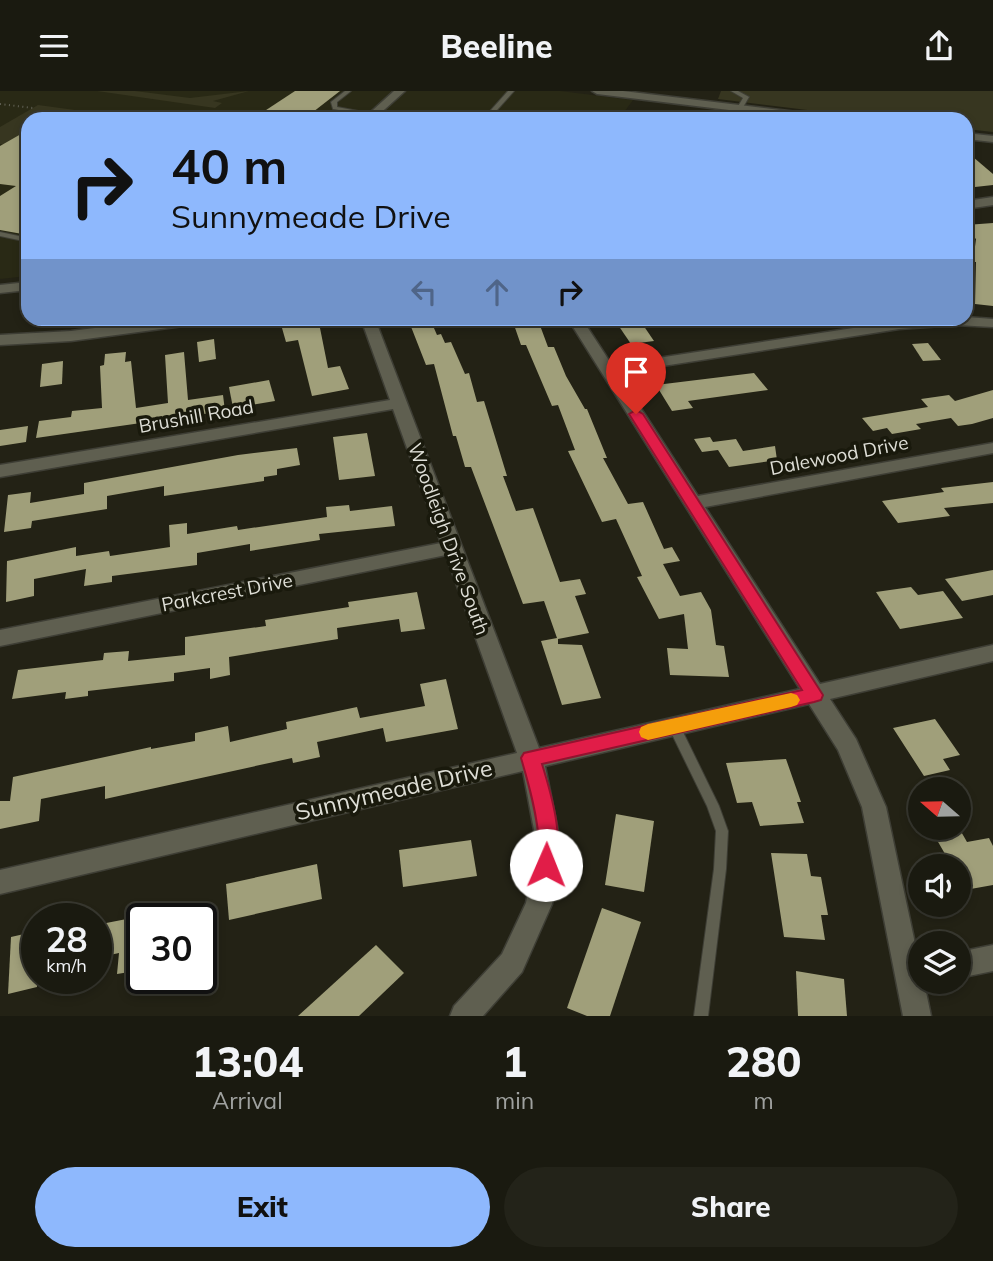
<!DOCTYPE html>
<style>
:root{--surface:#1a1a10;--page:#232319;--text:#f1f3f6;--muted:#9fa19f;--line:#383830;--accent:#8eb8fd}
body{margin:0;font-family:Mulish,sans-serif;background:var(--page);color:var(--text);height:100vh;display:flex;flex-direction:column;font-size:26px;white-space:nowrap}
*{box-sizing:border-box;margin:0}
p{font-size:23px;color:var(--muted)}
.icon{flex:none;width:38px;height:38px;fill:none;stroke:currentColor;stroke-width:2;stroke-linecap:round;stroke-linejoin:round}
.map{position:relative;height:925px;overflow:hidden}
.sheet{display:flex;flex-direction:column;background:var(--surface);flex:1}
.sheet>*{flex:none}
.hud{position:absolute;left:21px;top:21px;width:952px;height:214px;border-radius:21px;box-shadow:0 4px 10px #0003,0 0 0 2px var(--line);background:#8eb8fd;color:#111;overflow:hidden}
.needle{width:46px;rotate:290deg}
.controls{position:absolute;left:908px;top:686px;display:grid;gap:14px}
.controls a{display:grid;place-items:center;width:63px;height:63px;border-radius:50%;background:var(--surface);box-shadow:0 4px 10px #0003,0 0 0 2px var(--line);font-size:35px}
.speed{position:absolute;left:21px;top:812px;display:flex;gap:14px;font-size:35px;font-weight:700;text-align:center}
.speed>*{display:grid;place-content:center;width:91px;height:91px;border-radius:50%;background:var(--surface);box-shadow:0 4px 10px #0003,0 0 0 2px var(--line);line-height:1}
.speed small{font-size:18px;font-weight:400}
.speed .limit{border:4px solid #111;border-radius:10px;background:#fff;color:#111}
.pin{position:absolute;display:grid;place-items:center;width:60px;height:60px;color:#fff;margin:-72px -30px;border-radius:50% 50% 50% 0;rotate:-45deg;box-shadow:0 0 7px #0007}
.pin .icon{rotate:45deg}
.me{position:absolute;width:77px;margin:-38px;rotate:1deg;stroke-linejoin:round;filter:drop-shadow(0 0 5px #0008)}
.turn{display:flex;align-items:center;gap:24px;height:147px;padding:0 35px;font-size:32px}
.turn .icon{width:91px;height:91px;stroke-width:2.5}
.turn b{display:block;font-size:49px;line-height:60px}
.lanes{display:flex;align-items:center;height:66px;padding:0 35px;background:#0003;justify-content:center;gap:35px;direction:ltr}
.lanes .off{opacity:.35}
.eta{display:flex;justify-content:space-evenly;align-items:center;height:119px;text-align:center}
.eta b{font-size:42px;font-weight:800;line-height:49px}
.primary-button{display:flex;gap:14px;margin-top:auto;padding:14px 35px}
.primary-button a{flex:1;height:80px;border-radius:42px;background:var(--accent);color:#111;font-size:28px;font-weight:800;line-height:80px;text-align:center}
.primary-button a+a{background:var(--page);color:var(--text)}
header{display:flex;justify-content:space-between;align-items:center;height:91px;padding:0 35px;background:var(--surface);font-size:32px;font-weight:800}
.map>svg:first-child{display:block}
.built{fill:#292915}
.green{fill:#373620}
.building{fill:#a09f7a}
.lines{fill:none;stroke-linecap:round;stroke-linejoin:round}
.lane-casing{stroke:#3e3e35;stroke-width:2}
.street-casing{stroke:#3e3e35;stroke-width:3}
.secondary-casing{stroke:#3e3e35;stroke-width:3}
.path{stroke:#636357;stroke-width:2;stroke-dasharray:1 3.5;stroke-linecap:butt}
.lane{fill:#5f5f50;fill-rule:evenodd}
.street{fill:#5f5f50;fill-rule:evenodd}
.secondary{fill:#5f5f50;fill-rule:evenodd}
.route{fill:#e11d48;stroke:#92132f;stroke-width:2}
.slow{fill:#f59e0b}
.labels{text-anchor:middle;stroke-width:7;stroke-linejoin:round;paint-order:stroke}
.street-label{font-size:19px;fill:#deded6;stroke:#19190c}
.near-street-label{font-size:23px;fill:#deded6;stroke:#19190c}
</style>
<header><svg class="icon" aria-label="menu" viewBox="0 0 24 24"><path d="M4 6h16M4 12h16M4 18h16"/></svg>Beeline<svg class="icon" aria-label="share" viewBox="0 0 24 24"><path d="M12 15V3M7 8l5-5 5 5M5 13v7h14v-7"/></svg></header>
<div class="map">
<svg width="993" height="925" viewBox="0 0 993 925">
<rect width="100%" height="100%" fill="#232215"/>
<!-- built -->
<polygon class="built" points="0,0 560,0 633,9 619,28 28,28 28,185 0,188"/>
<!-- green -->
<g class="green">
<polygon points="97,0 135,0 190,7 249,0 213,10 222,12 215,17"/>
<polygon points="721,0 993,0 993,41 966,38 966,28 881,28 718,8"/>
<path d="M38,14L75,19C60,28 45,28 28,28V36L20,41L28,43L26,57L0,53V36Z"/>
</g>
<!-- building -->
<g class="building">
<polygon points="295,0 340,0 304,28 257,25"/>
<polygon points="28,39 28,144 0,139 0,105 16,95 0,93 0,55"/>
<polygon points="966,60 993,83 993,94 966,97"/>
<polygon points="993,132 993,215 975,213 976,171 973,171 976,148 966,138 966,134"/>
<polygon points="408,228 430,228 437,244 441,243 445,252 451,251 465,283 469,282 477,311 484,310 507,385 503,385 516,420 533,417 560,491 580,488 586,503 575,505 589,542 558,548 558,553 582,554 601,607 562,614 541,550 557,547 544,510 523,513 471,376 465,376 456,345 453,345 434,273 426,274"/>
<polygon points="614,228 639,228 654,250 631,253"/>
<polygon points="538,229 548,256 554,256 566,285 585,318 587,318 607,367 603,367 628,413 643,411 664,458 672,456 680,470 663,473 680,505 701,501 711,519 716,554 724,555 729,586 670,584 667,557 688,558 684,523 659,528 637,486 642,485 616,428 602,431 568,360 575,359 558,314 552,315 526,254 521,254 513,231"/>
<polygon points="319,232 328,277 340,275 349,298 312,305 298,249 286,251 282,237"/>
<polygon points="214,248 216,268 199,271 197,251"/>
<polygon points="928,252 941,269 923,270 912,253"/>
<polygon points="126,261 125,271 131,270 136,317 168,312 165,264 184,261 188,309 223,304 225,320 36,347 39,330 71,326 72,320 102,317 100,275 104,274 105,263"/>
<polygon points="63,270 62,293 40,296 42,273"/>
<polygon points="754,282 768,299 688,310 693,317 672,320 656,294"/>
<polygon points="269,289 275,310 233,317 229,296"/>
<polygon points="993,299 993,327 972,333 958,335 951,327 916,333 921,338 892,343 887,337 873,340 862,327 928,316 921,308 949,304 955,310"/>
<polygon points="28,335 26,351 0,355 0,339"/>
<polygon points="367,342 375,385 339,389 333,346"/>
<polygon points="710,346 713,351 736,348 743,360 775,355 777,369 729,376 718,359 702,361 694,348"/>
<polygon points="297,357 300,374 277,378 277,384 264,386 264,390 164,405 164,395 107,405 107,418 32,430 31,437 4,441 8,404 31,401 30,412 84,403 84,392 238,364"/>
<polygon points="993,391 993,412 944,417 950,425 898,432 882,410 944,401 941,397"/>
<polygon points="349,414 350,420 392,415 395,435 319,443 320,449 250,460 250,453 197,462 197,474 112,485 112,491 84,495 86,478 34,488 34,505 6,511 7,470 76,456 76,465 109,460 110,465 170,456 169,434 187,432 187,443 237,435 238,439 327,426 326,416"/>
<polygon points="993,479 993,504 962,510 945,488"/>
<polygon points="911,496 918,504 943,500 963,527 900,538 876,501"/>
<polygon points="417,501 425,538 401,541 399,528 337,537 338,548 229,566 230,584 210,588 210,577 174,582 174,590 88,600 88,605 65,608 66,601 12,608 18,579 103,569 104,562 129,560 128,570 185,564 185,546 266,535 265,529 349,516 348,511"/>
<polygon points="446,588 458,638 386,651 383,637 317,651 320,666 293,672 292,667 105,708 105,695 41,708 39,730 0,738 0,710 10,710 13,686 151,656 151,658 195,650 195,642 228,635 230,651 287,638 286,631 357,616 360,627 425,615 420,593"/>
<polygon points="935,628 960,664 943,668 950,679 924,685 893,637"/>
<polygon points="786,668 801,711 797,711 804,732 760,735 752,711 737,712 726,672"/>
<polygon points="616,723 654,730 644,801 605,794"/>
<polygon points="930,737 959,737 967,751 989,747 993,755 993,794 965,799 959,789 959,775 952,775"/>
<polygon points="471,749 477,785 403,796 399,759"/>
<polygon points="771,762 807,763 811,785 821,786 828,824 821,824 825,849 784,846"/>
<polygon points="317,773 322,808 229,829 226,793"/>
<polygon points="602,817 641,831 610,925 587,925 567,917"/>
<polygon points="142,825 142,879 117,883 119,862 96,867 96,834"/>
<polygon points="216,825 217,863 201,867 201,828"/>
<polygon points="37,840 37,896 8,903 11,846"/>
<polygon points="376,854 404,882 359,925 298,925"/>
<polygon points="796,880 844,888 847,925 798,925"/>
</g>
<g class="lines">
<!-- lane casing -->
<g class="lane-casing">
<g id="lane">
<polygon points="345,0 351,0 337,11 337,16 374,23 374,25 333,18 331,11"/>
<polygon points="508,0 514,0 489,28 483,28"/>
<polygon points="731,0 738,0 749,6 742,18 737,17 743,7"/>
<polygon points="0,141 28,147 28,151 0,145"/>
<polygon points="674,630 678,632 680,635 719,715 728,740 726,778 708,925 694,925 714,778 716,740 707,715 668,635 670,632"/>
</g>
</g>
<!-- street casing -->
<g class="street-casing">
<g id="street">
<polygon points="394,0 405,0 374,28 363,28"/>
<polygon points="592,0 623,0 829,25 834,28 802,28 597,3"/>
<polygon points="966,42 993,45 993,51 966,48"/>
<polygon points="28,191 28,199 0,202 0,194"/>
<polygon points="966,226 993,228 993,236 956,234 899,238 618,282 698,405 993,352 993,362 705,416 820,593 993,554 993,570 830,608 856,648 886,716 920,876 920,891 924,891 931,925 903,925 862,716 838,659 809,613 545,675 561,755 552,813 522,881 483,925 450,925 454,915 502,863 526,812 537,755 523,680 0,803 0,779 517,662 446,464 0,555 0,539 441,452 393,318 0,386 0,374 390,309 361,228 375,228 539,657 800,598 568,228 582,228 612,274 899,230"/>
<polygon points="993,854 993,880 959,887 959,861"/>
</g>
</g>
<!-- secondary casing -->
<g class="secondary-casing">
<g id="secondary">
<polygon points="993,106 993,114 966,118 966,110"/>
<polygon points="166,228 206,228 198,233 71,250 0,254 0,244 71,240"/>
</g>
</g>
<!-- path -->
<polyline class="path" points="0,13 33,17"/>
<!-- lane -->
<use href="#lane" class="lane"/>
<!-- street -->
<use href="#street" class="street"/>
<!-- secondary -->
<use href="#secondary" class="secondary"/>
</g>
<!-- route -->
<path class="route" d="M636,319L643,323L823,604L821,609L814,611L542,673C551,702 566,752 553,781L546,784L538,781C534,771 539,764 539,754C538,726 529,694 521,667L524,662L802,599L629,323Z"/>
<!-- slow -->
<polygon class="slow" points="791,602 797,604 800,609 797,614 791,616 648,649 641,646 639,641 641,636 648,633"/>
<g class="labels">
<!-- street labels -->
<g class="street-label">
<text transform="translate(196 325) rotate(-10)" y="7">Brushill Road</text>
<text transform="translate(839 364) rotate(-11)" y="7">Dalewood Drive</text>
<text transform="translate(449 448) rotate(70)" y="7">Woodleigh Drive South</text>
<text transform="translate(227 501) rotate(-11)" y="7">Parkcrest Drive</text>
</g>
<!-- near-street labels -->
<g class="near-street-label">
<text transform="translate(394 699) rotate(-13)" y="8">Sunnymeade Drive</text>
</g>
</g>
</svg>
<div class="controls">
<a><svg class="needle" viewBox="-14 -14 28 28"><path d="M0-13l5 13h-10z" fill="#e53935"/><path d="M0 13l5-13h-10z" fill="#9fa19f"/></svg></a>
<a><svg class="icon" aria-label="sound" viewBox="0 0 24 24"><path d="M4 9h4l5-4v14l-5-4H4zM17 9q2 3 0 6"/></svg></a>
<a><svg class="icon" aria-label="layers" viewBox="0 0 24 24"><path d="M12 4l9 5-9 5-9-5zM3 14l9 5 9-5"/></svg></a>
</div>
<div class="speed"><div>28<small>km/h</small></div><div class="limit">30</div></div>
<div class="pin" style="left:636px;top:323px;background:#d93025"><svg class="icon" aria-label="arrive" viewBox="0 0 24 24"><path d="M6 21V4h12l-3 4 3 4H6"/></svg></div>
<svg class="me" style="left:546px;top:774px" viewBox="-20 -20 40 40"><circle r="19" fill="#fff"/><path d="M0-13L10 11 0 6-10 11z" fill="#e11d48"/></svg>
<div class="hud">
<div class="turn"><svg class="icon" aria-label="right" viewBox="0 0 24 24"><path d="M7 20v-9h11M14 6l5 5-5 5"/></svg><div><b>40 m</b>Sunnymeade Drive</div></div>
<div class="lanes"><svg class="icon off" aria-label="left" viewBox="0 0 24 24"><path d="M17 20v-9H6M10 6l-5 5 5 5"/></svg><svg class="icon off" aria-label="ahead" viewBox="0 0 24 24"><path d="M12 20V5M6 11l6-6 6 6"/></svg><svg class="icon" aria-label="right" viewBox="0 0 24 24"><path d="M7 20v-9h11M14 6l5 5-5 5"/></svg></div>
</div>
</div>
<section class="sheet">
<div class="eta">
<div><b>13:04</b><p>Arrival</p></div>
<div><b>1</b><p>min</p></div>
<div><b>280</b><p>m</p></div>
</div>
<div class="primary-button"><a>Exit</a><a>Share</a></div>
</section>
